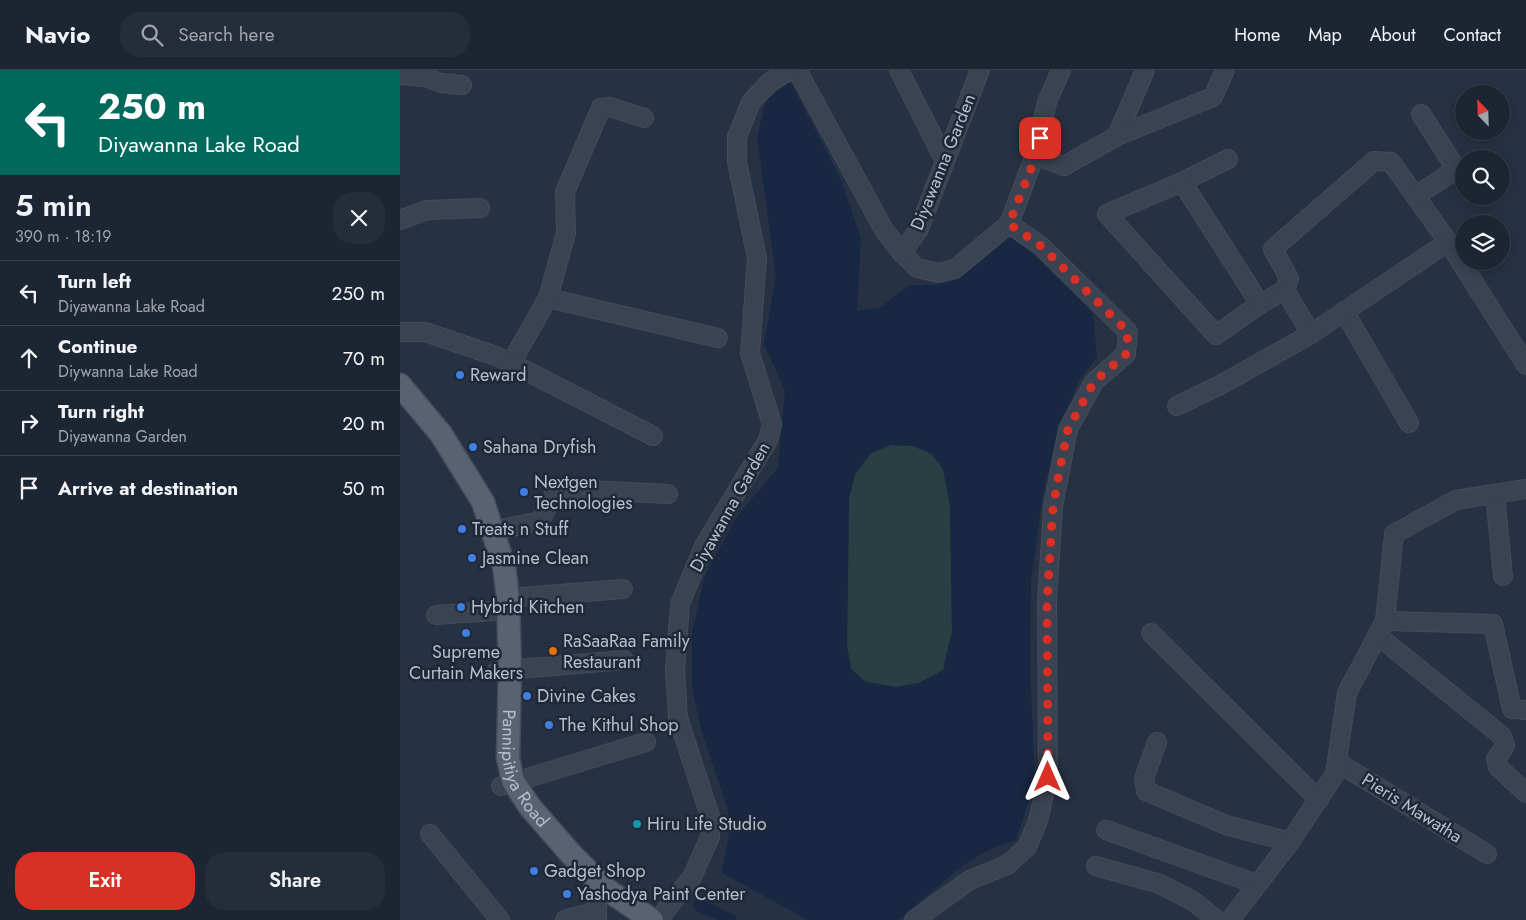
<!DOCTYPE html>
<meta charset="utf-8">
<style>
:root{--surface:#1c2532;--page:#252d3a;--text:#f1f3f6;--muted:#a0a5ac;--line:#3a424d;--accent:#d93025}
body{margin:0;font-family:Jost,sans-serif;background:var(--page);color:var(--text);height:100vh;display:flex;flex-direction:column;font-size:19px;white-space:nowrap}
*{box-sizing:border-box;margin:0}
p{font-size:16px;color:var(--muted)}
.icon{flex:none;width:28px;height:28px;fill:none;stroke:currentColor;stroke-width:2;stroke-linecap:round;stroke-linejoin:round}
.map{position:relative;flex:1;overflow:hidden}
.sheet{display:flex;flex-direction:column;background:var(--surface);width:400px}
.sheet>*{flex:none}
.hud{background:#00695c;color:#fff;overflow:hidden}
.needle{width:32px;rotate:337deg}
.tools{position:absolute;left:1055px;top:15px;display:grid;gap:10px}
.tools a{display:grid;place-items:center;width:55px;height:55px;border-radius:50%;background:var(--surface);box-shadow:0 2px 12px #0003,0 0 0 1px var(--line);font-size:25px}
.pin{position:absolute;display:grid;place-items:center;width:42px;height:42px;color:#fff;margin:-21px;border-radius:10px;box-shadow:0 2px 8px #0006}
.me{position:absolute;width:55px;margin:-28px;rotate:0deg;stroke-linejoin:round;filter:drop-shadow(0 0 4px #0008)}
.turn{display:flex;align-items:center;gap:18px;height:105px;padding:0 15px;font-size:22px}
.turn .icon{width:65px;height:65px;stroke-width:2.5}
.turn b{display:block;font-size:35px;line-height:42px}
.round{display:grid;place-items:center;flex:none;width:52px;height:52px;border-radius:20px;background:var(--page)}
.summary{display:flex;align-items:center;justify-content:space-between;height:85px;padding:0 15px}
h1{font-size:30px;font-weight:600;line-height:38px}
.primary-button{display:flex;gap:10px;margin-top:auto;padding:10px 15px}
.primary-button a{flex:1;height:58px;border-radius:20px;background:var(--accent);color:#fff;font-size:20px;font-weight:600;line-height:58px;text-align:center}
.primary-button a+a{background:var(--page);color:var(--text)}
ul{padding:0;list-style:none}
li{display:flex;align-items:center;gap:15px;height:65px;padding:0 15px;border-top:1px solid var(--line)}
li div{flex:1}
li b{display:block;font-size:19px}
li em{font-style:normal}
header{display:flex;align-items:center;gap:30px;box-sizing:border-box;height:70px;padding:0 25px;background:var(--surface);border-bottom:1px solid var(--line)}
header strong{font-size:24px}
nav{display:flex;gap:28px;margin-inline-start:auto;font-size:18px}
.search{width:350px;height:45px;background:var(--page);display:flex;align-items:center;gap:12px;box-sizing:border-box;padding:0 18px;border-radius:20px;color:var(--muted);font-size:19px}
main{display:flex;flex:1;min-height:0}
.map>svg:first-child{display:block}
.green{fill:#283f44}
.water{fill:#182742;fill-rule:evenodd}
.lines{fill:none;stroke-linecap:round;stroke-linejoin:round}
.canal{stroke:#182742;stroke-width:12}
.minor-casing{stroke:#444c5c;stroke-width:20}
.major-casing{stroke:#444c5c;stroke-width:25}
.minor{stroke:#3a4352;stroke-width:18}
.major{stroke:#586272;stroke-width:22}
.route{stroke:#d93025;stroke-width:9;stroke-dasharray:0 16.2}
.shop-dot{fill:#3f7fe0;stroke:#1f2838;stroke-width:2}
.food-dot{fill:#e8710a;stroke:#1f2838;stroke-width:2}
.culture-dot{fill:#0f9aa8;stroke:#1f2838;stroke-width:2}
.labels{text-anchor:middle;stroke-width:5;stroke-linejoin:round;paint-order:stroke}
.street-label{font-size:18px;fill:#b7becc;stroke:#1f2838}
.poi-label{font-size:18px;fill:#b7becc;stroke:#1f2838;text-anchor:start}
</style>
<header>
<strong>Navio</strong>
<div class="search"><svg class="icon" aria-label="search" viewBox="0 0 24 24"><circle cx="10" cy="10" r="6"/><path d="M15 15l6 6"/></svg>Search here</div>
<nav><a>Home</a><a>Map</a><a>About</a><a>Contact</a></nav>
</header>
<main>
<section class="sheet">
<div class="hud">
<div class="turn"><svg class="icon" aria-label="left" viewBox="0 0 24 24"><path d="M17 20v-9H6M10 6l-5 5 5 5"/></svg><div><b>250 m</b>Diyawanna Lake Road</div></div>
</div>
<div class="summary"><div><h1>5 min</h1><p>390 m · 18:19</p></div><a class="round"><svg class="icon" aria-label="close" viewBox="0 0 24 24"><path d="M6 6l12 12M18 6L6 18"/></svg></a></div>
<ul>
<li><svg class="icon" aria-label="left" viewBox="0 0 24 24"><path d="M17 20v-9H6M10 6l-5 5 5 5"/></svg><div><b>Turn left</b><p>Diyawanna Lake Road</p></div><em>250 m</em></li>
<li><svg class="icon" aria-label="ahead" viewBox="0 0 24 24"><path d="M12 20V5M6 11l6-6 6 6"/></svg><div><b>Continue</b><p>Diywanna Lake Road</p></div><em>70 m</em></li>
<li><svg class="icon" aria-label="right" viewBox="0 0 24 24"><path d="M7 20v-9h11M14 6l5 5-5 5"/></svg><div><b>Turn right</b><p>Diyawanna Garden</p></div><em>20 m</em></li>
<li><svg class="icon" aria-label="arrive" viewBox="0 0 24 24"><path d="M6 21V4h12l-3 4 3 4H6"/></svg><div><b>Arrive at destination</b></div><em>50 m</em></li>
</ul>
<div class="primary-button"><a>Exit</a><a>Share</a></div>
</section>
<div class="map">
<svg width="1126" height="850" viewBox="0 0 1126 850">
<rect width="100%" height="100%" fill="#263143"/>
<!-- green -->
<polygon class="green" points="491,375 513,376 532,384 543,399 550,436 552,561 543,600 519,613 495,617 466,612 451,599 447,576 449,429 455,404 471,383"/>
<!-- water -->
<path class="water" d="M390,11L440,108L461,168L457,241L480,238L509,215H533L557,206L610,161L693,243L697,287L680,309L660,353L643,423L631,512L630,599L635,712L616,770L586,781L558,799L499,850H408L322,803L329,765L328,740L301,659L292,618V563L304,508L335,449L378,398L385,320L364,274L376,206L357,67L366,31ZM491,375L513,376L532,384L543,399L550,436L552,561L543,600L519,613L495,617L466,612L451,599L447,576L449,429L455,404L471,383Z"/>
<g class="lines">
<!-- canal -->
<polyline class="canal" points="299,835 331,850"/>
<!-- minor casing -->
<g class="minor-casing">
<g id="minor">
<polyline points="397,0 484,160 502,183 517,198 539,203 555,199 609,154 635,85 647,32 661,0"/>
<polyline points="499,0 545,91"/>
<polyline points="0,5 25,7 41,13 62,15"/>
<polyline points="717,66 745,0"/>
<polyline points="635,85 664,96 717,66 813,27 825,0"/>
<polyline points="828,89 782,112 707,144 816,265 860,234 885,220 889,208 873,179 974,91 991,92 1048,172 1126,295"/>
<polyline points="782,112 860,234"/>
<polyline points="1015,126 1048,105 1053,94 1021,44"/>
<polyline points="0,150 27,140 80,138"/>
<polyline points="502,183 519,159 580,0"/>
<polyline points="885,220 911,264"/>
<polyline points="148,228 318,268"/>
<polyline points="944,241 1009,353"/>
<polyline points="0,262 25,262 96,286 111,293 148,228 166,163 165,122 201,38 210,37 244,48"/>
<polyline points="111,293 253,366"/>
<polyline points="777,336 822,314 911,264 1048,172"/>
<polyline points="1095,424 1103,506"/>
<polyline points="93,461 140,451 155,422 169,419 268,424"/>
<polyline points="108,528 223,519"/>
<polyline points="36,545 93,541"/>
<polyline points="985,551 1093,554 1112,639 1126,640"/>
<polyline points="751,563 919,730"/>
<polyline points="977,565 1102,666 1105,676 1096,689 1098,697 1126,723"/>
<polyline points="97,601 224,590"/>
<polyline points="757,672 744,709 746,721 826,755 890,772"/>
<polyline points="937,692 1087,784"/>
<polyline points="101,716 246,672"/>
<polyline points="706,760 856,814"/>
<polyline points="30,764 100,850"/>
<polyline points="696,796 760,814 793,831 817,850"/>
<polyline points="165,850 197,841"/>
<polyline points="197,850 197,829 206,819"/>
<polyline points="258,850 292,807 310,767 310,746 278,648 275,601 280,534 304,476 368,370 372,354 350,283 357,188 337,92 337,67 351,32 370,12 391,0"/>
<polyline points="514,850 570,810 607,795 627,777 638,751 648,707 647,531 653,437 668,359 694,312 726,284 728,262 641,176 609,154"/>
<polyline points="830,850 890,772 935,704 947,623 985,551 994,464 1056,430 1126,419"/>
</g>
</g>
<!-- major casing -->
<g class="major-casing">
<g id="major">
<path id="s1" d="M0,315L41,364L83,432L104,496L108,528L110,600L108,688L113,711L130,737L170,783L206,819L252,850"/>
</g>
</g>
<!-- minor -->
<use href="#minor" class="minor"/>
<!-- major -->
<use href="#major" class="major"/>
</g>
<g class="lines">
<!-- route -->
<polyline class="route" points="640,68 636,86 609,154 641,176 728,262 726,284 694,312 668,359 660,398 653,437 647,532 648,707"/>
</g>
<!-- markers -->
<g class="shop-dot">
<circle cx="60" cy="305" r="5"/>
<circle cx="73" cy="377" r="5"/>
<circle cx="124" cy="422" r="5"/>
<circle cx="62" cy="459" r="5"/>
<circle cx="72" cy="488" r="5"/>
<circle cx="61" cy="537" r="5"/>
<circle cx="66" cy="563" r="5"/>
<circle cx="127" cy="626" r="5"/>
<circle cx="149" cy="655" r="5"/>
<circle cx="134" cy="801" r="5"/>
<circle cx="167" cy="824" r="5"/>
</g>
<circle class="food-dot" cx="153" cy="581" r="5"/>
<circle class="culture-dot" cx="237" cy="754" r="5"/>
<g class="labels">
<!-- street labels -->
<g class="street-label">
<text transform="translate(543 92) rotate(-68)" y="6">Diyawanna Garden</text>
<text transform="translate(330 437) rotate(-61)" y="6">Diyawanna Garden</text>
<text dy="6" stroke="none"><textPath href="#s1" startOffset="418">Pannipitiya Road</textPath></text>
<text transform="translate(1012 738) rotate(32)" y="6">Pieris Mawatha</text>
</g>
<!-- poi labels -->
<g class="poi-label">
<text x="70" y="311">Reward</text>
<text x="83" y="383">Sahana Dryfish</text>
<text x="134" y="418">Nextgen<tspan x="134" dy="21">Technologies</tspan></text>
<text x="72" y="465">Treats n Stuff</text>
<text x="82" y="494">Jasmine Clean</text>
<text x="71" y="543">Hybrid Kitchen</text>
<text x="163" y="577">RaSaaRaa Family<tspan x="163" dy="21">Restaurant</tspan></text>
<text x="66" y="588" text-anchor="middle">Supreme<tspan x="66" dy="21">Curtain Makers</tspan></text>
<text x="137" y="632">Divine Cakes</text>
<text x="159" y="661">The Kithul Shop</text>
<text x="247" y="760">Hiru Life Studio</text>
<text x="144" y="807">Gadget Shop</text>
<text x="177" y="830">Yashodya Paint Center</text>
</g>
</g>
</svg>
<div class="tools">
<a><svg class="needle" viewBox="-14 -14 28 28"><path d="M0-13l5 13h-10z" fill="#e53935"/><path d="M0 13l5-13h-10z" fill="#a0a5ac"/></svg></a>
<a><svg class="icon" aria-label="search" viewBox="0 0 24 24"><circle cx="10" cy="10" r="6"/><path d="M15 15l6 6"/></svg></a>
<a><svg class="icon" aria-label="layers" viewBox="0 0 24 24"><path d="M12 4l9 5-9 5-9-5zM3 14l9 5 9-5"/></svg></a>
</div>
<div class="pin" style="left:640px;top:68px;background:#d93025"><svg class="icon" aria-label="arrive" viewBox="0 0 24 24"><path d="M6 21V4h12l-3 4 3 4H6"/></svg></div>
<svg class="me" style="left:648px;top:707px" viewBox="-20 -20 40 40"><path d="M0-17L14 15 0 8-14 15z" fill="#d93025" stroke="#fff" stroke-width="4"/></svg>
</div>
</main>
